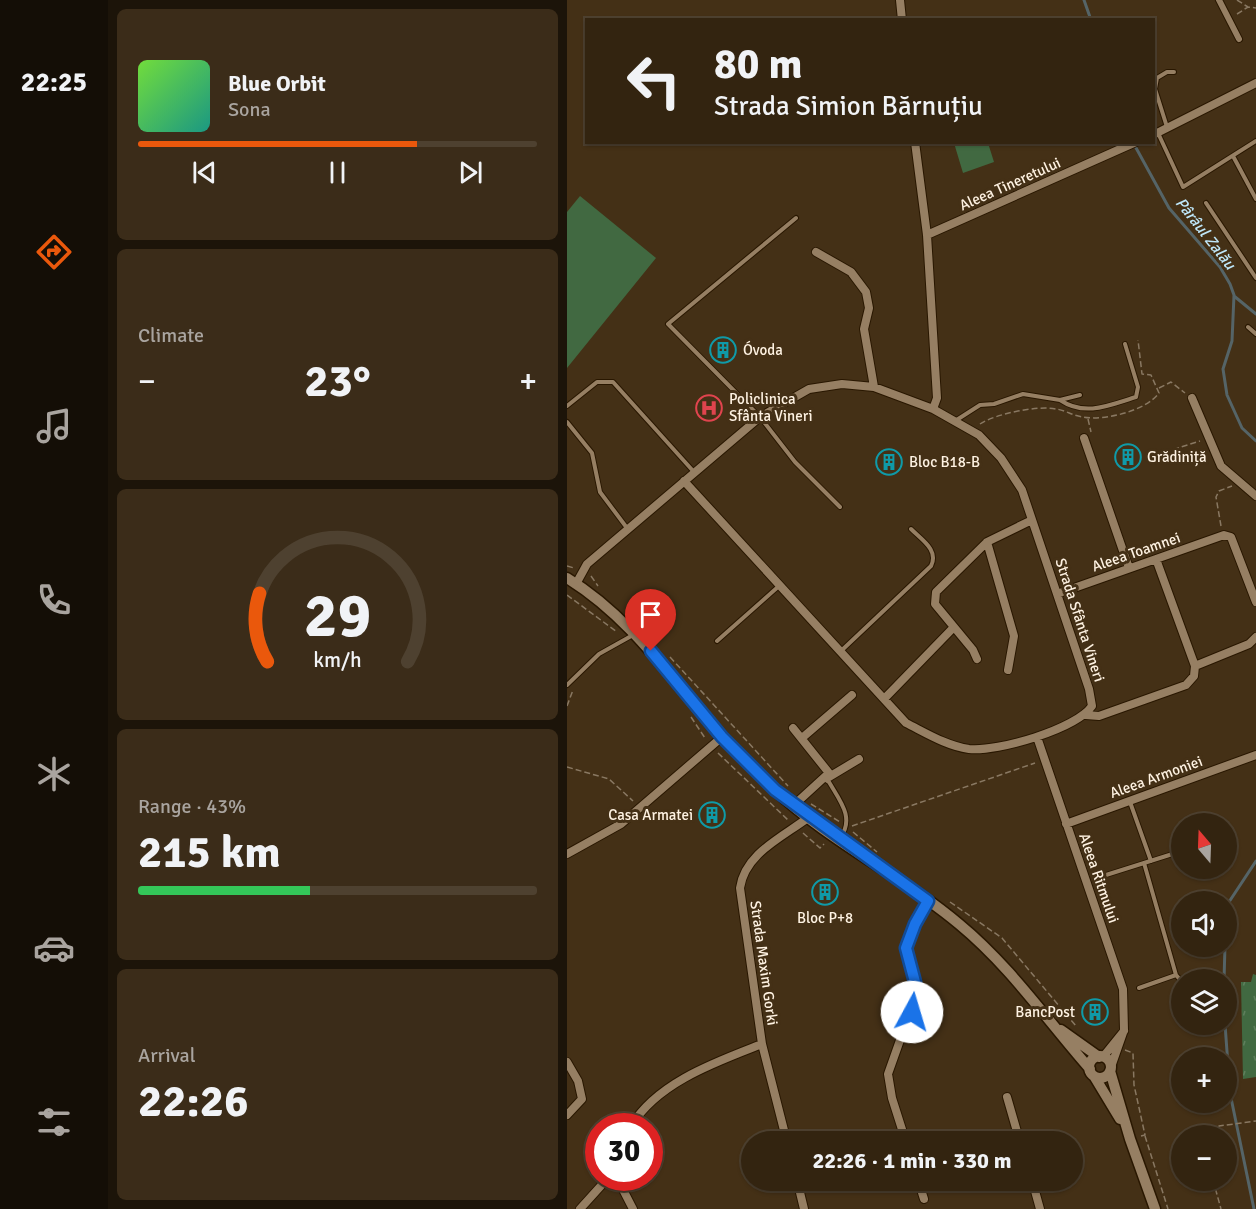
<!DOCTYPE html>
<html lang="en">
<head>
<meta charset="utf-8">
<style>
	:root { --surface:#332410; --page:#3b2c19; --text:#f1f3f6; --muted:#a9a49f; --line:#4e4130; --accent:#ea580c }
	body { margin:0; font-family:Signika,sans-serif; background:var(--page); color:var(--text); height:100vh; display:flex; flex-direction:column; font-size:22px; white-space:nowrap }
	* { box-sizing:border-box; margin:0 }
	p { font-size:20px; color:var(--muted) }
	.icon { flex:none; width:33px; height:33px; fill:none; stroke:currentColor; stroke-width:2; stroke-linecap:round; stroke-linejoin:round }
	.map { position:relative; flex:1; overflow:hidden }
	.sheet { display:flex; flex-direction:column; gap:9px; padding:9px; background:#1c1409; width:459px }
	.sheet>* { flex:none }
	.guide { position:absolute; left:18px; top:18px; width:570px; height:126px; border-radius:0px; box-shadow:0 2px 4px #0004,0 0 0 2px var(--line); background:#332410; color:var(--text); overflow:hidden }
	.needle { width:39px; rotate:341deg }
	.controls { position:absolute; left:604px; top:813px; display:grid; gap:12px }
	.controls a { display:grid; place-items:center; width:66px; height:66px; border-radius:50%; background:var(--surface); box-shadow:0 2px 4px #0004,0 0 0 2px var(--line); font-size:30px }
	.speed { position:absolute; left:18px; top:1113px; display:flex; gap:12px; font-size:30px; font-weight:700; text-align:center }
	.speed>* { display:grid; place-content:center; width:78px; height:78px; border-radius:50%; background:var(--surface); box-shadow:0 2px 4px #0004,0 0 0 2px var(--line); line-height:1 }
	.speed .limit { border:9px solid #d22; background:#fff; color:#111 }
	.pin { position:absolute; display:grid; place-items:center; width:51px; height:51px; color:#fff; margin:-62px -26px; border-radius:50% 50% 50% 0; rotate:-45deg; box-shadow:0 0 6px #0007 }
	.pin .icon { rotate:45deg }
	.me { position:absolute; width:66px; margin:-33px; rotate:6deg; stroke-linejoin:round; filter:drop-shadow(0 0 4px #0008) }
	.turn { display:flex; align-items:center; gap:21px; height:126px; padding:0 30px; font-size:27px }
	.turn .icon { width:78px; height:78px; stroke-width:2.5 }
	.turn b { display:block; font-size:42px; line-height:51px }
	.big { font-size:45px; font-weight:800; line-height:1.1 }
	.sheet .tile { flex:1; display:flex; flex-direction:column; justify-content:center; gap:9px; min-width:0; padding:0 21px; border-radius:9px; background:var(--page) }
	.sheet .dial { align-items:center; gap:0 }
	.dial svg { height:156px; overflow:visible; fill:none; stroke:var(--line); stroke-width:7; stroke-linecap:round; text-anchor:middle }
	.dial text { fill:var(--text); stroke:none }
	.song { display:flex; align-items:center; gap:18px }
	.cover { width:72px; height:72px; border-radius:9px; background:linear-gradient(135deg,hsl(100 70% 55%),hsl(170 70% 35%)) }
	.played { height:6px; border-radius:3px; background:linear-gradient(90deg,var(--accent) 70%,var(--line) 70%) }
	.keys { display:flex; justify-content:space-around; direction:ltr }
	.heat { display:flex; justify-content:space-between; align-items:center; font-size:33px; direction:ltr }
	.charge { height:9px; border-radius:4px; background:linear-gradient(90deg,#34c759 43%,var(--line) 0) }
	.trip { position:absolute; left:174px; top:1131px; width:342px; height:60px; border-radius:30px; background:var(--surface); box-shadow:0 2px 4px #0004,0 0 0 2px var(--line); font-weight:800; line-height:60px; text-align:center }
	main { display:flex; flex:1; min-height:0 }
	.tabs { display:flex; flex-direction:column; width:108px; justify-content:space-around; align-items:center; background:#140e06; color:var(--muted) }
	.tabs .icon { width:42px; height:42px }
	.tabs .selected { color:var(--accent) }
	.tabs b { font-size:27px; color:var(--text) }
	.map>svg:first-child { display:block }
	.grass { fill:url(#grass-tufts) }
	.pitch { fill:#416941 }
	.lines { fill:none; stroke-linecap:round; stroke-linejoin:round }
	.stream { stroke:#556467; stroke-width:3 }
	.service-casing { stroke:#291700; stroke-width:6 }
	.pedestrian-casing { stroke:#291700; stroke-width:8 }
	.minor-casing { stroke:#291700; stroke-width:10 }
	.tertiary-casing { stroke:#291700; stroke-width:13 }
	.path { stroke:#897862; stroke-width:1.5; stroke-dasharray:6 3; stroke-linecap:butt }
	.service { stroke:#967f63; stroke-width:4 }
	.pedestrian { stroke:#967f63; stroke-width:6 }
	.minor { stroke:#967f63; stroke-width:8 }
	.tertiary { stroke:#967f63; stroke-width:10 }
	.route-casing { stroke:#114b97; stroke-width:15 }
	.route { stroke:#1a73e8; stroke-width:10 }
	.labels { text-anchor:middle; stroke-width:6; stroke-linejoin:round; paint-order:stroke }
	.street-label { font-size:15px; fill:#fef2e2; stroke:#443016 }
	.poi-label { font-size:15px; fill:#fef2e2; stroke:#443016; text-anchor:start }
	.water-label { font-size:16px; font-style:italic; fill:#bfe7fa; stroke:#443016 }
</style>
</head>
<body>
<main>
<nav class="tabs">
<b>22:25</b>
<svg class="icon selected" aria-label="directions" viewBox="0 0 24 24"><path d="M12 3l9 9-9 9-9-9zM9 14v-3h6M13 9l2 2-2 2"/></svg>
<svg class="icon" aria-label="music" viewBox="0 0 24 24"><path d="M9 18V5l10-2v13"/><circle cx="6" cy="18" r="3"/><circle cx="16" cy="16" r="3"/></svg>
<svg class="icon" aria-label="phone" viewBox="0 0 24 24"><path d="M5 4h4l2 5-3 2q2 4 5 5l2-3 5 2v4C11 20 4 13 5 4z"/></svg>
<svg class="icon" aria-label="climate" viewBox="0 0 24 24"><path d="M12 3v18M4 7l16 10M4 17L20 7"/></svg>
<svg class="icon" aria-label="car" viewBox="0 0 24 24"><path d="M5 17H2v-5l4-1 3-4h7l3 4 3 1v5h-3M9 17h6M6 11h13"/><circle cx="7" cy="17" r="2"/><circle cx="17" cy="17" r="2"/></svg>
<svg class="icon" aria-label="filters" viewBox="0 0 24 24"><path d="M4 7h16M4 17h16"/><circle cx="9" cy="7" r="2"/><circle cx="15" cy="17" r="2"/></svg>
</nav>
<section class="sheet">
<div class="tile">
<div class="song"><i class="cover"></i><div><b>Blue Orbit</b><p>Sona</p></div></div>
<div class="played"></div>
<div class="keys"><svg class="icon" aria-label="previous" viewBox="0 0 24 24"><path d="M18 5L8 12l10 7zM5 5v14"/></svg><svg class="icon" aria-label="pause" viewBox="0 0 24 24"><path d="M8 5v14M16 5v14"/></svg><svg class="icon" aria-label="next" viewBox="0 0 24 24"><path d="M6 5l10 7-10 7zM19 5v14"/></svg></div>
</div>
<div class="tile"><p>Climate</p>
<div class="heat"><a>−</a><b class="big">23°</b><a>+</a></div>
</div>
<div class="tile dial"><svg viewBox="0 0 100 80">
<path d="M14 69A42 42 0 1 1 86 69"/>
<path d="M14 69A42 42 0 0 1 10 34" stroke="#ea580c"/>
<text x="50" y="56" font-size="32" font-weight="700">29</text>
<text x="50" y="72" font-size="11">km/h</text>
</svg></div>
<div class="tile"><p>Range · 43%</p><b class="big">215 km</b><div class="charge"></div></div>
<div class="tile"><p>Arrival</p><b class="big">22:26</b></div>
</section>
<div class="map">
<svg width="689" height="1209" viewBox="0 0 689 1209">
	<defs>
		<pattern id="grass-tufts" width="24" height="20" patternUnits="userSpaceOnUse" patternTransform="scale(1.5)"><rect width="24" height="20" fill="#416941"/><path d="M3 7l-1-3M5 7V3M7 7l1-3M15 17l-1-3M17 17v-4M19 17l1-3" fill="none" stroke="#5e7f5c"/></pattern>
	</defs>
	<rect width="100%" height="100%" fill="#443016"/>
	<!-- grass -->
	<path class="grass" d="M686,974L689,975V1077L676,1079L674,982H684Z"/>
	<!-- pitch -->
	<path class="pitch" d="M387,143H421L427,162L396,173Z
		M13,196L89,258L0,368V212Z"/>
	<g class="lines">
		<!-- stream -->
		<path class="stream" d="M517,0L524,20
			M568,146L602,208L653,267L663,284L667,295L665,341L656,369L660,395L675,428L689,441
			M667,296L689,314
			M660,905L689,861
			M657,980L658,946
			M658,1024L663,1093L687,1209"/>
		<!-- service casing -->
		<g class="service-casing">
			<path id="service" d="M600,127L588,89L590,78L600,72H607
				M591,133L616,187L689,141
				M666,156L689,199
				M639,203L689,278
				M229,218L101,324L193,417L228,462L273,507
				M681,327L689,334
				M493,400C518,417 543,405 569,397L571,387L558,344
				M0,406L30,382H46L127,472
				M388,421L413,405L427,404L456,394L493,400L513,395
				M0,422L25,453L33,492L60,528
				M150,641L212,586
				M274,651L364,566C372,550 355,540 344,529
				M0,685L32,654L66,635
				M259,780L262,782C273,801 288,818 273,838
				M563,802L584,861
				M577,863L609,975L615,982
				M539,875L615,851
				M572,988L609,975
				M630,1024V1025"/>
		</g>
		<!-- pedestrian casing -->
		<g class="pedestrian-casing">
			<path id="pedestrian" d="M652,0L672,39"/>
		</g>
		<!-- minor casing -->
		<g class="minor-casing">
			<path id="minor" d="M333,0L335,20
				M586,135L689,83
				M348,142L360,235L370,398L366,409
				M360,235L569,142
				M249,252L284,272L299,292L302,308L297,329L307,387
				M625,398L654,466L689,496
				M517,438L562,568
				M420,542L447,636L441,670
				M9,584L20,564L193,417L242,389L275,384L307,387L366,409L412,435L434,458L455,490L522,689L525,706C509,729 431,752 402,749C380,746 359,733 339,723L117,481
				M490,594L657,535L664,537L689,602
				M410,659L406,650L368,604L369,592L420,542L465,520
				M628,666L682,644L689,637
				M317,699L387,627
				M519,715L532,716L619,685L627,676L628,666L589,559
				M226,728L262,773L227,805
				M470,737L556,989L557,1030L544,1067
				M235,738L285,695
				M262,777L292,759
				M499,824L689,755
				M0,854L54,824L155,737
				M536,1057L557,1031
				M0,1062L11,1081L15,1099L0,1115
				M440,1097L453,1142
				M64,1126C91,1082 149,1062 195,1044
				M220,1142L195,1044L173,888C178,853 216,837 242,817
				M339,1142L325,1098L321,1074L349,995L339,948L341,939L361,901
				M50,1178L66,1209
				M230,1180L237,1209
				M351,1180L357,1199
				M465,1180L473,1209
				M13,1209L41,1178"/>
		</g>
		<!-- tertiary casing -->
		<g class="tertiary-casing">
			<path id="tertiary" d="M0,578C64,617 106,681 155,736C171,754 188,771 206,788C261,841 334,875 392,924C443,966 480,1020 523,1069
				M494,1030L532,1057
				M522 1067a11 11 0 1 1 22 0a11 11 0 1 1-22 0Z
				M543,1071L563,1139L588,1209
				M527,1076L553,1119"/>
		</g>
		<!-- path -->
		<path class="path" d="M670,0L681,7L689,8
			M670,14L681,7
			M592,388L604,382L618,393
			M521,419L524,432
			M413,424C428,414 471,405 489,409C498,410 506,416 516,417C537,421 579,411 592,393L584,375L575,374L571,340
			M589,455L633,441
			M654,526L649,497L652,491L665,486
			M0,566L7,568
			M24,576L31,586
			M0,595L50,632
			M103,657L221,786
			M0,706L6,690
			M124,717L138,738
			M151,753L221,820
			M0,767L42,779L66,801
			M244,804L273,822
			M285,826L468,763
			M286,832L310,852
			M236,833L253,848L257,844
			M383,902L435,938L509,1026
			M558,1050L566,1053L567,1085L578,1135L574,1136
			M578,1136L601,1209
			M650,1136L652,1126L689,1121
			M646,1180L654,1209"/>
		<!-- service -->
		<use href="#service" class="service"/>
		<!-- pedestrian -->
		<use href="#pedestrian" class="pedestrian"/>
		<!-- minor -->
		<use href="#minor" class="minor"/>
		<!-- tertiary -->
		<use href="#tertiary" class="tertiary"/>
	</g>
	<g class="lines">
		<!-- route casing -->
		<g class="route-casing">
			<path id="route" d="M84,651L155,737L208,790L361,901L348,924L339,948L348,982L349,994L345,1012"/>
		</g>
		<!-- route -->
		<use href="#route" class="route"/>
	</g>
	<!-- icons -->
	<defs>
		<g id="building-ring" transform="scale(1.35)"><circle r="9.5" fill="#443016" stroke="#0f9aa8" stroke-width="1.5"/><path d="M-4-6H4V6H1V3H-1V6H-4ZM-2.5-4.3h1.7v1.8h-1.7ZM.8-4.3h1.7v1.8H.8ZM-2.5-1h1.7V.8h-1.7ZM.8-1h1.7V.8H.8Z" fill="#0f9aa8"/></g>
		<g id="hospital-ring" transform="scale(1.35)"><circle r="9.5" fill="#443016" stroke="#e0444e" stroke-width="1.5"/><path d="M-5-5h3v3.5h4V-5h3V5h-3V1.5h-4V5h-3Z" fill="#e0444e"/></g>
	</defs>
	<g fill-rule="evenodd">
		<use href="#building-ring" x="156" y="350"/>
		<use href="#hospital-ring" x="142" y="408"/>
		<use href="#building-ring" x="561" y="457"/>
		<use href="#building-ring" x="322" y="462"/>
		<use href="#building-ring" x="145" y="815"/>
		<use href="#building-ring" x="258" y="892"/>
		<use href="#building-ring" x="528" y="1012"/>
	</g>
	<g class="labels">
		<!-- street labels -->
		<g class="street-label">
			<text transform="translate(443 184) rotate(-24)" y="5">Aleea Tineretului</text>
			<text transform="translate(569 552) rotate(-19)" y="5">Aleea Toamnei</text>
			<text transform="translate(513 620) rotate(72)" y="5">Strada Sfânta Vineri</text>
			<text transform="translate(589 777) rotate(-20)" y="5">Aleea Armoniei</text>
			<text transform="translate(532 878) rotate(71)" y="5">Aleea Ritmului</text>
			<text transform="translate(197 963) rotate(82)" y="5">Strada Maxim Gorki</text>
		</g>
		<!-- poi labels -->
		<g class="poi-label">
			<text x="176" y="355">Óvoda</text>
			<text x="162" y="404">Policlinica<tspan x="162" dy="17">Sfânta Vineri</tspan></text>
			<text x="580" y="462">Grădiniță</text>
			<text x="342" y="467">Bloc B18-B</text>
			<text x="126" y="820" text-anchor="end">Casa Armatei</text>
			<text x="258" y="923" text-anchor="middle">Bloc P+8</text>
			<text x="508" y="1017" text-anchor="end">BancPost</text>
		</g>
		<!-- water labels -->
		<g class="water-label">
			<text transform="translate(639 233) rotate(52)" y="6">Pârâul Zalău</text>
		</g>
	</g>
</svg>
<div class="controls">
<a><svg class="needle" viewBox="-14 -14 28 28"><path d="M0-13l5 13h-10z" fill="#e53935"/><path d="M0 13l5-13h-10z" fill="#a9a49f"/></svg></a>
<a><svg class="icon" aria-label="sound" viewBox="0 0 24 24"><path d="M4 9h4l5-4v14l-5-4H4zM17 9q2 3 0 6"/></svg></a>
<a><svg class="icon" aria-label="layers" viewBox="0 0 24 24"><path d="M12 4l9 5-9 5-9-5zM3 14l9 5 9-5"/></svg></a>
<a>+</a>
<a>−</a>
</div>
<div class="speed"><div class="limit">30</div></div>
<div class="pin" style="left:84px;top:651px;background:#d93025"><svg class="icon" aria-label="arrive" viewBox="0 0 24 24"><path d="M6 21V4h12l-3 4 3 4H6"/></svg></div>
<svg class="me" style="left:345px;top:1012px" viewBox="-20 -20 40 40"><circle r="19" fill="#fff"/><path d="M0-13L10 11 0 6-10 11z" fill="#1a73e8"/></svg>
<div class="trip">22:26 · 1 min · 330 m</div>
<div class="guide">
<div class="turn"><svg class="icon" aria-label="left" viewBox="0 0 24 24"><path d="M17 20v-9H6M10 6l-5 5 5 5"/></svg><div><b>80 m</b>Strada Simion Bărnuțiu</div></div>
</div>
</div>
</main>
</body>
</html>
